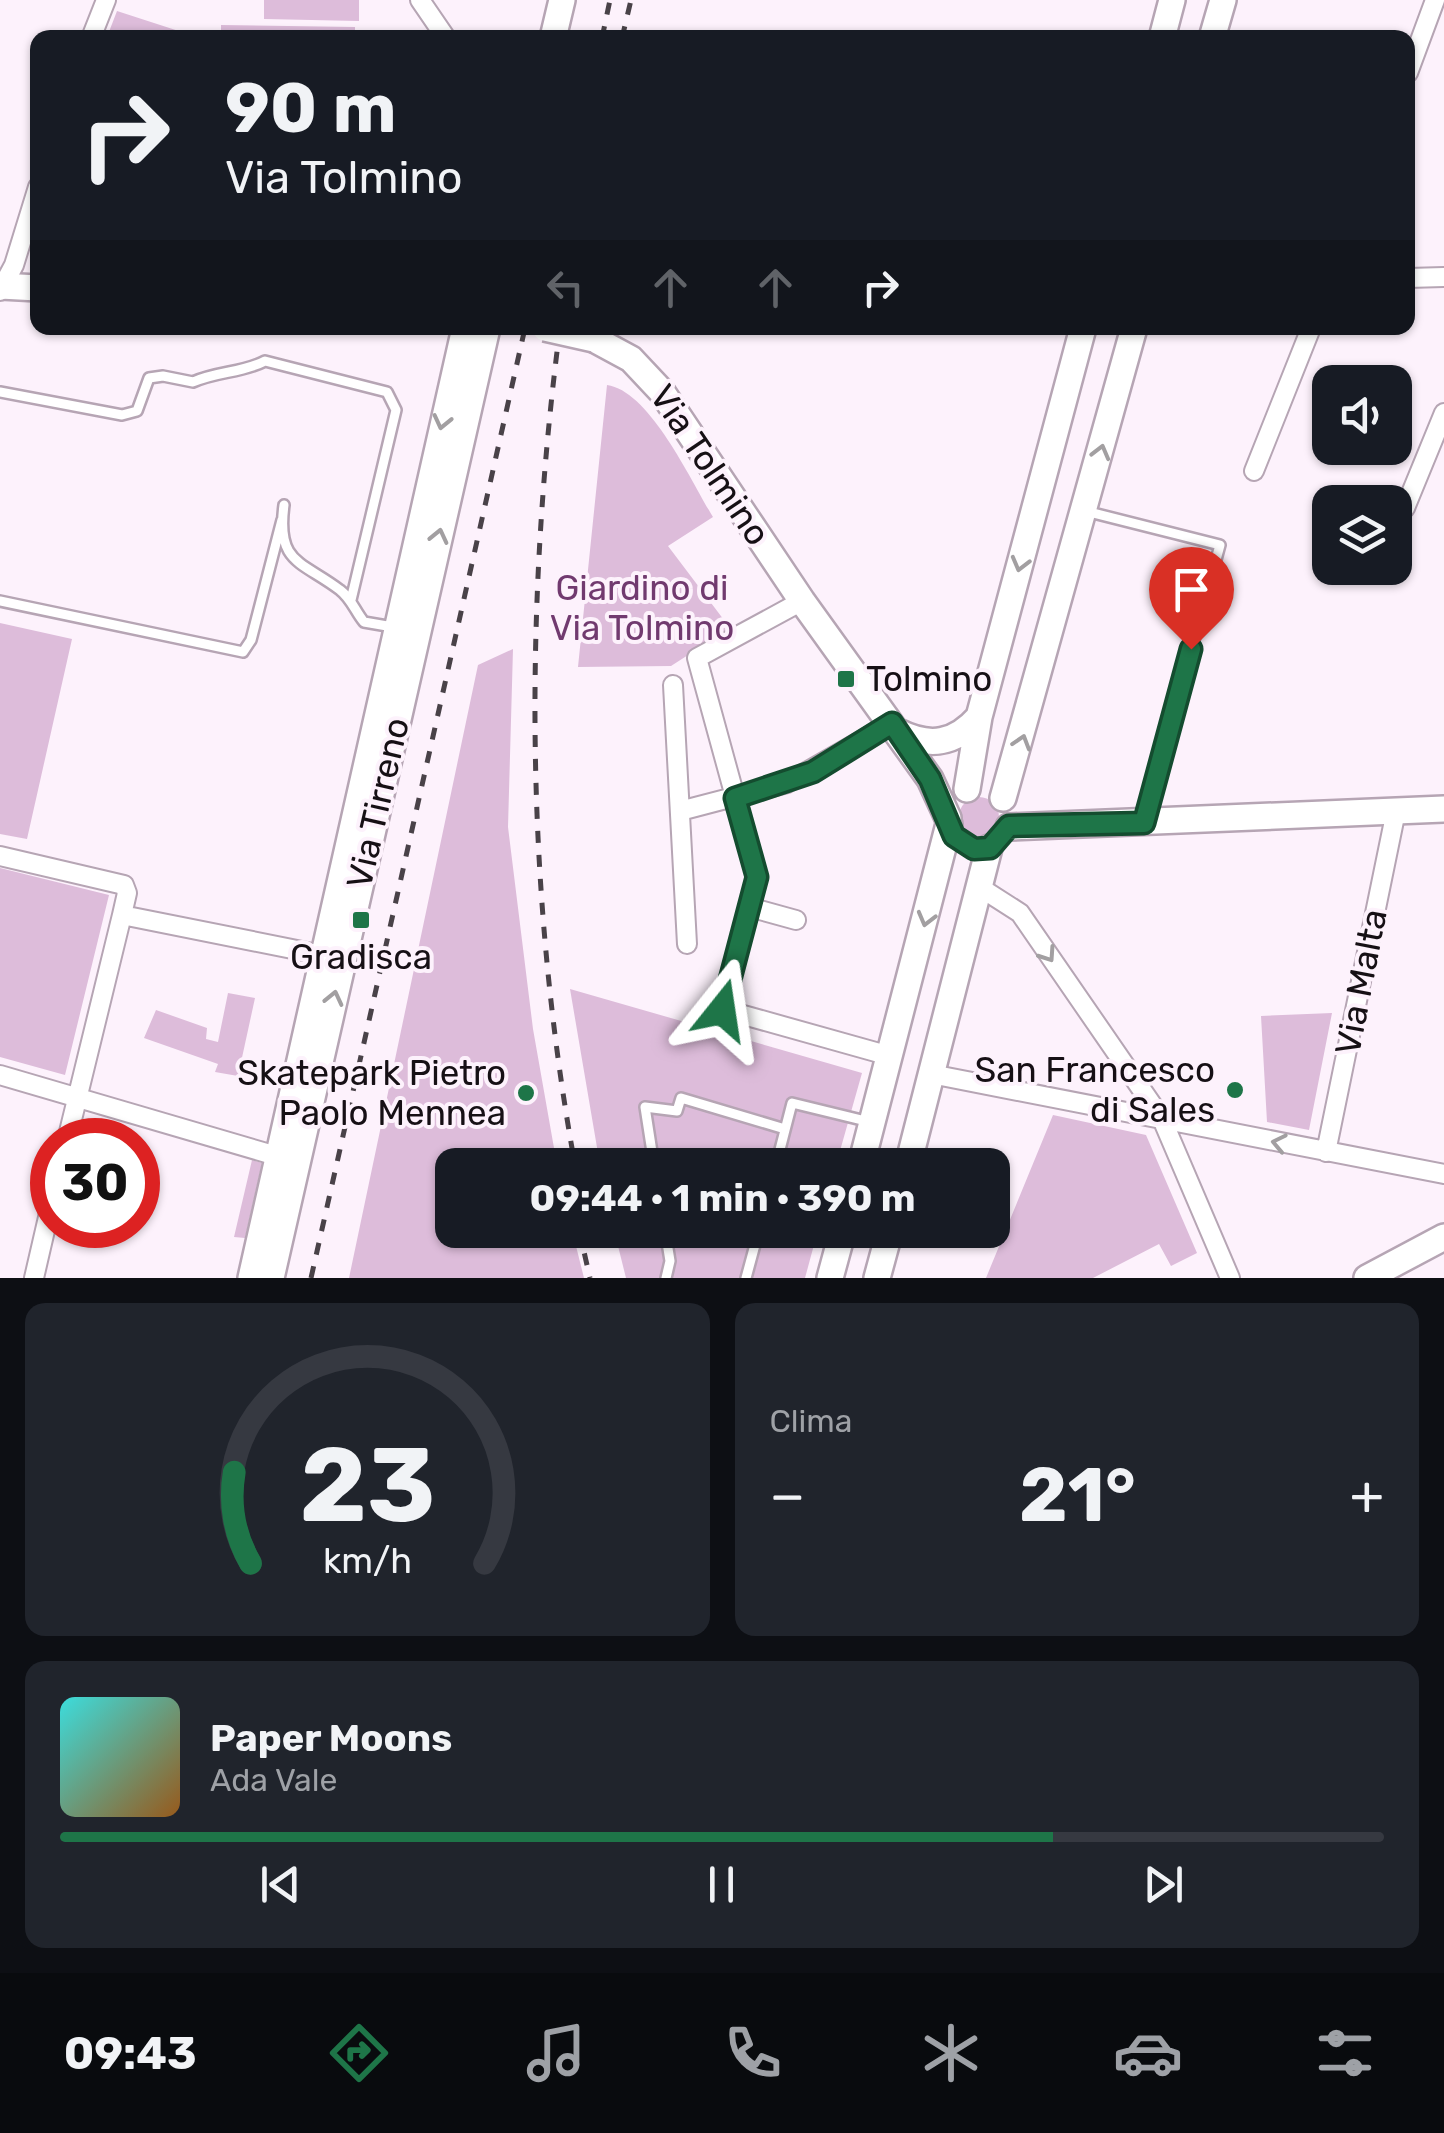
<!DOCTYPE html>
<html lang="it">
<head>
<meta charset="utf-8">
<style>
	:root { --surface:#171b24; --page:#20242c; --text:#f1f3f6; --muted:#9ea1a6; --line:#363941; --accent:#1e7548 }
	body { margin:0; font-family:Rubik,sans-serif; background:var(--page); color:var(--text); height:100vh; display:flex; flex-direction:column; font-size:38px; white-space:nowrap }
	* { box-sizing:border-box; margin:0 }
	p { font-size:32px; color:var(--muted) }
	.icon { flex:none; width:55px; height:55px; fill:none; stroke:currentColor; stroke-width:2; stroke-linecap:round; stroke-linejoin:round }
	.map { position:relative; height:1278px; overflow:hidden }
	.details { display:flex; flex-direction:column; gap:25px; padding:25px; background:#0d0f14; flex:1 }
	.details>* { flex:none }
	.banner { position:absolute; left:30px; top:30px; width:1385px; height:305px; border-radius:20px; box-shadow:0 2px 8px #0004; background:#171b24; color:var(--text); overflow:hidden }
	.tools { position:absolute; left:1312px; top:365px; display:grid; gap:20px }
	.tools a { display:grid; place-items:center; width:100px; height:100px; border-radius:20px; background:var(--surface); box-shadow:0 2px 8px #0004; font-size:50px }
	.speed { position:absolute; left:30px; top:1118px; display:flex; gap:20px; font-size:50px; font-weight:700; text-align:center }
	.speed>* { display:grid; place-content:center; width:130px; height:130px; border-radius:50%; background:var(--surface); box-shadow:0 2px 8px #0004; line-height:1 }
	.speed .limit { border:15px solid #d22; background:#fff; color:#111 }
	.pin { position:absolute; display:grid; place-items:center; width:85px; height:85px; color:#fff; margin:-102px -42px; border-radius:50% 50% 50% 0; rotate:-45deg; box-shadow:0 0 10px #0007 }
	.pin .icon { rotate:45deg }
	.me { position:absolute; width:110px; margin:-55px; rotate:15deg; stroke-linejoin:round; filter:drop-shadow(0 0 8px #0008) }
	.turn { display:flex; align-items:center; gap:35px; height:210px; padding:0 30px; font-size:45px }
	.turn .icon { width:130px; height:130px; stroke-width:2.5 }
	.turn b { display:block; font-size:70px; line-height:85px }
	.lanes { display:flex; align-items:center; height:95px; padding:0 30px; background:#0003; justify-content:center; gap:50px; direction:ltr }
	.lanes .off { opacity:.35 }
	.big { font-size:75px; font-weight:700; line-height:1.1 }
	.details .tile { flex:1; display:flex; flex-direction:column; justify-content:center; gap:15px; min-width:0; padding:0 35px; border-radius:20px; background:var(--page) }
	.details .dial { align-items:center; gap:0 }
	.dial svg { height:260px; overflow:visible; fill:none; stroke:var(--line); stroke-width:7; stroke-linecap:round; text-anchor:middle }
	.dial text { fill:var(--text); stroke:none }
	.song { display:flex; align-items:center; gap:30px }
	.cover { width:120px; height:120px; border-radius:15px; background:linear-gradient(135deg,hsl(180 70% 55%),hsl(30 70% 35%)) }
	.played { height:10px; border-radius:5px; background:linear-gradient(90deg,var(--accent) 75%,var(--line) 75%) }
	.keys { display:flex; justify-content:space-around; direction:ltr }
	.heat { display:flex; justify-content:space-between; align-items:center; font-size:55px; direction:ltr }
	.details .tiles { flex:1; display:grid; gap:25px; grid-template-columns:1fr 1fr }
	.tile:last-child { grid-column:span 2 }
	.trip { position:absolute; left:435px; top:1148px; width:575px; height:100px; border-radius:20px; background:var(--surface); box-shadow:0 2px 8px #0004; font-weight:700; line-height:100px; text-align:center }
	.menu { display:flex; height:160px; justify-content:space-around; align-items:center; background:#090b0e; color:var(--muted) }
	.menu .icon { width:70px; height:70px }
	.menu .current { color:var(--accent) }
	.menu b { font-size:45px; color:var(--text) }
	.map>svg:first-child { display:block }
	.green { fill:#ddbcda }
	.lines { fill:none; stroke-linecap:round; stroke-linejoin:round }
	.lane-casing { stroke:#b6a5b4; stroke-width:14 }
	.street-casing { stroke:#b6a5b4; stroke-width:22 }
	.secondary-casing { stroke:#b6a5b4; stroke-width:30 }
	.lane { stroke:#fff; stroke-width:9 }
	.street { stroke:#fff; stroke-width:18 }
	.secondary { stroke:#fff; stroke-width:25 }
	.rail { stroke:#494248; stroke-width:5; stroke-dasharray:12 12; stroke-linecap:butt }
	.secondary-bridge-casing { stroke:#b6a5b4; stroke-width:30; stroke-linecap:butt }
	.secondary-bridge { stroke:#fff; stroke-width:25 }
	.oneway { stroke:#a29fa1 }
	.route-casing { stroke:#144c2f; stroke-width:25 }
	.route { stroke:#1e7548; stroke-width:18 }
	.poi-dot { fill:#1e7548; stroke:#fdf2fc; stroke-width:4 }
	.labels { text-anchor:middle; stroke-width:8; stroke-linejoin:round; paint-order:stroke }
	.street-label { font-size:35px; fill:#161015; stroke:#fdf2fc }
	.park-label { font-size:35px; fill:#713a6f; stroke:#fdf2fc }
	.poi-label { font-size:35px; fill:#161015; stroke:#fdf2fc; text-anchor:end }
</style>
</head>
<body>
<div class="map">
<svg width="1444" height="1278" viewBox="0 0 1444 1278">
	<rect width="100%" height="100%" fill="#fdf2fc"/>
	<!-- green -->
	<path class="green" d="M264,0H359V21L264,19Z
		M117,11L191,35V37H107Z
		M221,25L355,27V37H221Z
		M607,385C650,391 691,481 713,517L668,546L730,628L671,666L578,667Z
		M0,623L72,639L27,839L0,834Z
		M513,649L508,827L533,1029L557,1165H452V1230H572L584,1278H349L478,665Z
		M959 817a20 20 0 1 1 40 0a20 20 0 1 1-40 0Z
		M0,868L109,895L65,1075L0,1057Z
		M570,989L862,1073L836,1165H600Z
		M228,993L255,998L238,1076L215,1072L218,1064L144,1038L156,1010L207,1028L206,1039L218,1042Z
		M1332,1013L1309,1130L1267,1122L1261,1016Z
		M1053,1115L1146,1135L1197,1253L1171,1266L1159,1244L1093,1278H986Z
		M252,1160L262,1163L245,1238L234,1237Z
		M614,1230H818L805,1278H626Z"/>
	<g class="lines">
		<!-- lane casing -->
		<g class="lane-casing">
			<path id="lane" d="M0,392L122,415L137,411L149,378L163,376L193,382C218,371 242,373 265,361L387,392L396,410L351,600
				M284,505C276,564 302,561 340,590C351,598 355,611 364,622L393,627
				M1085,511L1220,545L1145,820
				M0,601L243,652L251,640L282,520
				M654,1165L645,1107L677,1111L681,1098L785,1129
				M776,1165L792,1103L870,1122
				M665,1230L670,1261L666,1278
				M746,1278L759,1230"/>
		</g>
		<!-- street casing -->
		<g class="street-casing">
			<path id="street" d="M420,0L446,38
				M91,38L106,0
				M1408,73L1435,0
				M1408,278L1444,277
				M0,291L14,265L38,187
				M1254,471L1311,328
				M1405,508L1444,413
				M802,601L697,658L757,877L722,1009L890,1056
				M673,685L687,944
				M680,811L787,783L892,723
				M0,856L124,885L127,893L122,915L332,957
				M981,888L1020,913L1162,1119L1230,1278
				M749,907L796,920
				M931,1074L1444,1174
				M0,1075L287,1159
				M67,1140L122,915
				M1326,1152L1396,811
				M34,1278L52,1200"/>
		</g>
		<!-- secondary casing -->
		<g class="secondary-casing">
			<path id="secondary" d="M553,38L562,0
				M1162,38L1172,0
				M1212,38L1223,0
				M0,286L38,288
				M594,339L631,359L662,392L802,601L930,779L948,818
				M898,732C930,748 955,744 979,717
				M967,789L979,717L1083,328
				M1003,798L1134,328
				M1009,827L1444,809
				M861,1165L949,824
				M908,1165L989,848
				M251,1278L465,328
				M271,1278L487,328
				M830,1278L843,1230
				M877,1278L890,1230
				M1367,1278L1444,1237"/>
		</g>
		<!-- lane -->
		<use href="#lane" class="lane"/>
		<!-- street -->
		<use href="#street" class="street"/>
		<!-- secondary -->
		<use href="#secondary" class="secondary"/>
		<!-- rail -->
		<path class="rail" d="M602,38L610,0
			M622,38L631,0
			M560,328C524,604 525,891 575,1165
			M579,1230L590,1278
			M311,1278L525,328"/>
		<!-- secondary-bridge casing -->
		<g class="secondary-bridge-casing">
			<path id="secondary-bridge" d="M545,328L594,339"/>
		</g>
		<!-- secondary-bridge -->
		<use href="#secondary-bridge" class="secondary-bridge"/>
	</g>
	<!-- one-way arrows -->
	<defs><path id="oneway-chevron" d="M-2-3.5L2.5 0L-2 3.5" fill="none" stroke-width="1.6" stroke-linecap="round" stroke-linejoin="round" transform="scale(2.5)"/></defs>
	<g class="oneway">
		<use href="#oneway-chevron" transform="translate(442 422) rotate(103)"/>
		<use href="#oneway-chevron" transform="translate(1101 452) rotate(-75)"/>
		<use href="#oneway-chevron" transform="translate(439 536) rotate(-77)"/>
		<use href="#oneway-chevron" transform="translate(1020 564) rotate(105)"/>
		<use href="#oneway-chevron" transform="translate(1022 742) rotate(-73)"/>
		<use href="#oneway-chevron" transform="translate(926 919) rotate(105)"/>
		<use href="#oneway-chevron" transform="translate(1048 955) rotate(56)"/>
		<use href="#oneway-chevron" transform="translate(334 998) rotate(-77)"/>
		<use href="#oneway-chevron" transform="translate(1279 1143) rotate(-168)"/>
	</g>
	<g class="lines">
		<!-- route casing -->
		<g class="route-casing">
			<path id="route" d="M722,1010L757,877L735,798L813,772L892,723L930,779L954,836L974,849L990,848L1009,826L1144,823L1191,649"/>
		</g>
		<!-- route -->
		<use href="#route" class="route"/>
	</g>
	<!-- markers -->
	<g class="poi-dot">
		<rect x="836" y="669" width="20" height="20" rx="5"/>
		<rect x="351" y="910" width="20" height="20" rx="5"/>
		<circle cx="1235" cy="1090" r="10"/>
		<circle cx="526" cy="1093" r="10"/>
	</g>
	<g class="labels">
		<!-- street labels -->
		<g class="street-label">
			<text transform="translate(710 465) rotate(56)" y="12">Via Tolmino</text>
			<text transform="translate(378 803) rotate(-77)" y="12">Via Tirreno</text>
			<text transform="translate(1361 982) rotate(-79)" y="12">Via Malta</text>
		</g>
		<!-- park labels -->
		<g class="park-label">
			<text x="642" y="600">Giardino di<tspan x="642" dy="40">Via Tolmino</tspan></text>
		</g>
		<!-- poi labels -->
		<g class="poi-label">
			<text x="866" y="691" text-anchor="start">Tolmino</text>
			<text x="361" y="969" text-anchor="middle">Gradisca</text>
			<text x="1215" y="1082">San Francesco<tspan x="1215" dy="40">di Sales</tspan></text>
			<text x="506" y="1085">Skatepark Pietro<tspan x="506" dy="40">Paolo Mennea</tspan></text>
		</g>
	</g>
</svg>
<div class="tools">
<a><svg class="icon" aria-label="sound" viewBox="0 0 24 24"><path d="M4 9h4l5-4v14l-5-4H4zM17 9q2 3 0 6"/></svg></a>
<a><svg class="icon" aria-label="layers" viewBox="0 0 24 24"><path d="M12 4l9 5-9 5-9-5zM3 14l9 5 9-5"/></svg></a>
</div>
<div class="speed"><div class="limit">30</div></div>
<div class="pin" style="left:1191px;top:649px;background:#d93025"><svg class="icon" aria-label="arrive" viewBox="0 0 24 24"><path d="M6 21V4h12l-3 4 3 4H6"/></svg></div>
<svg class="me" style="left:722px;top:1010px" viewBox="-20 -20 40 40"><path d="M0-17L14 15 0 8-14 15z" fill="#1e7548" stroke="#fff" stroke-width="4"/></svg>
<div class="trip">09:44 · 1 min · 390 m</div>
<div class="banner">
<div class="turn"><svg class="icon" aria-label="right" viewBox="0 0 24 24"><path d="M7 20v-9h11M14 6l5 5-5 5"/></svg><div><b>90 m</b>Via Tolmino</div></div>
<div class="lanes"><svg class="icon off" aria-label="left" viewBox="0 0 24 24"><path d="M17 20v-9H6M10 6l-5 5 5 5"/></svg><svg class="icon off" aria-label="ahead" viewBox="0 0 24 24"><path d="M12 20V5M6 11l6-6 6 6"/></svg><svg class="icon off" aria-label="ahead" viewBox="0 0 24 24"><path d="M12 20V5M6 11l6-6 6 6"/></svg><svg class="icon" aria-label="right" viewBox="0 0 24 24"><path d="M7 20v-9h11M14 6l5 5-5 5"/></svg></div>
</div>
</div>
<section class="details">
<div class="tiles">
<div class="tile dial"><svg viewBox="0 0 100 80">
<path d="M14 69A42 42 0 1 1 86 69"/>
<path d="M14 69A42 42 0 0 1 9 41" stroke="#1e7548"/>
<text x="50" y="56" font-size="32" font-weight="700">23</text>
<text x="50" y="72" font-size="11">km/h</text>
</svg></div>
<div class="tile"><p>Clima</p>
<div class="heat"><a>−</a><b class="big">21°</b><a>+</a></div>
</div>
<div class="tile">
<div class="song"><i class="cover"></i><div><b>Paper Moons</b><p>Ada Vale</p></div></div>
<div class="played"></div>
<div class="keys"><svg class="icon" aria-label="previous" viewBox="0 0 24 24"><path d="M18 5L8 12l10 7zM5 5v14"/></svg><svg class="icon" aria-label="pause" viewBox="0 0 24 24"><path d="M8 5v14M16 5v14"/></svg><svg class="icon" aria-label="next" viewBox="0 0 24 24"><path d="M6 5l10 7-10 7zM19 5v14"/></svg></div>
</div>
</div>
</section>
<nav class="menu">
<b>09:43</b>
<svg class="icon current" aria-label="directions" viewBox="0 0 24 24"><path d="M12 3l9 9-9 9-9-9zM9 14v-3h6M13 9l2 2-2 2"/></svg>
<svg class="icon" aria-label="music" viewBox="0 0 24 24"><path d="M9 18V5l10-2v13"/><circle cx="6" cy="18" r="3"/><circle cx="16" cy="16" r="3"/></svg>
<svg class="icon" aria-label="phone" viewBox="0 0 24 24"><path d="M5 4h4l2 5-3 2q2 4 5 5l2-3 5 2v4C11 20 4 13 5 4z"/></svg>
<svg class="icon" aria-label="climate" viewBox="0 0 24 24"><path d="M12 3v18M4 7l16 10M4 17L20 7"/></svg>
<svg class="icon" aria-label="car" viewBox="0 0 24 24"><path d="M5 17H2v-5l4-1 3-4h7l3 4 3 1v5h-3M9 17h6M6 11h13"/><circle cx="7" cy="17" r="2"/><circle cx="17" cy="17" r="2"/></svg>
<svg class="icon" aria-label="filters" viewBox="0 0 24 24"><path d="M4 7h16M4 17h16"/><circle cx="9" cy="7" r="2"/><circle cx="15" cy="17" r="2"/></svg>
</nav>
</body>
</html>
